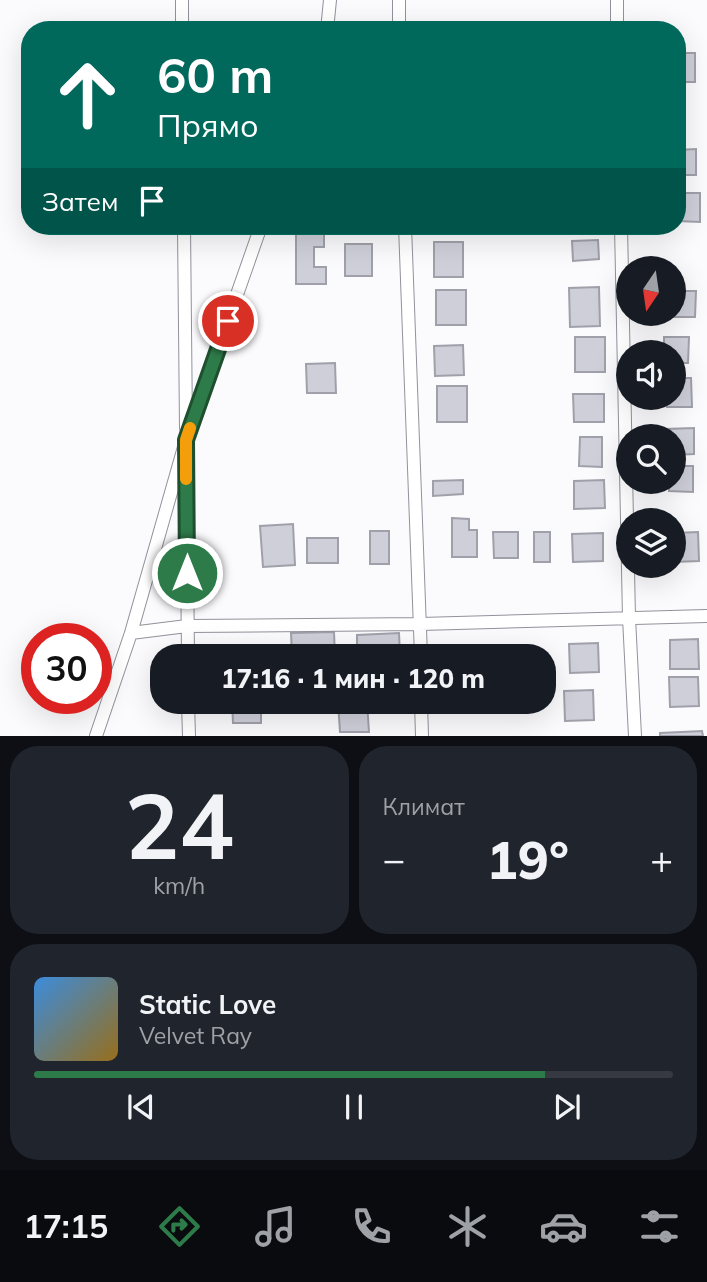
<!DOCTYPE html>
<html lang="ru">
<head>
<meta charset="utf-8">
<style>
	:root { --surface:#171b24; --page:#20242c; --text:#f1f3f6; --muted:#9ea1a6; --line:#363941; --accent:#2e7b4a }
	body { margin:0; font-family:Mulish,sans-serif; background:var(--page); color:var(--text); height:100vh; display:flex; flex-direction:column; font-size:26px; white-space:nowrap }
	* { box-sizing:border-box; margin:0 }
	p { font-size:23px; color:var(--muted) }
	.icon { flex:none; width:38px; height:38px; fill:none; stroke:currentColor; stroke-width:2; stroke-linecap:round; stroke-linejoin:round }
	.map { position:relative; height:736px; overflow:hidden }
	.details { display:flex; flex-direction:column; gap:10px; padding:10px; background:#0d0f14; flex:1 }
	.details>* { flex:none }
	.hud { position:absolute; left:21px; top:21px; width:665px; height:214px; border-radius:28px; box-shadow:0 7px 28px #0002; background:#00695c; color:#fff; overflow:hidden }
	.needle { width:46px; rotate:193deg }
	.tools { position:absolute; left:616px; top:256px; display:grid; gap:14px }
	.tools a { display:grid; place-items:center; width:70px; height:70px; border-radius:50%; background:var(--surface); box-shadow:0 7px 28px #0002; font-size:35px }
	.speed { position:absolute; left:21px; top:623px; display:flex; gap:14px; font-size:35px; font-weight:700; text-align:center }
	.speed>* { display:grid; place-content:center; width:91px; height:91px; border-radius:50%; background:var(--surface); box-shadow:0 7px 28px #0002; line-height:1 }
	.speed .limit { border:10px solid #d22; background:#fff; color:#111 }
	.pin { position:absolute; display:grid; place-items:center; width:60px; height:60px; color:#fff; margin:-30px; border:4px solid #fff; border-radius:50%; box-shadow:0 2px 7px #0007 }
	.me { position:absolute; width:77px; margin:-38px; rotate:0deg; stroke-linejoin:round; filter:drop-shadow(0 0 5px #0008) }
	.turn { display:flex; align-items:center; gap:24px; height:147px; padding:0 21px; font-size:32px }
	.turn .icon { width:91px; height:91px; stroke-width:2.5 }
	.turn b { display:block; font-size:49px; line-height:60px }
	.then { display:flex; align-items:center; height:66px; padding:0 21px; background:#0003; gap:14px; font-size:26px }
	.big { font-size:52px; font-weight:800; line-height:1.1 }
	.details .widget { flex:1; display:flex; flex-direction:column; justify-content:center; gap:10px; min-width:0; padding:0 24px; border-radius:28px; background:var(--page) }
	.details .dial { align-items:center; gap:0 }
	.dial b { font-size:91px; line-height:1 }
	.song { display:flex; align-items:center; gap:21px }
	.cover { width:84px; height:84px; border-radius:10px; background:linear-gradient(135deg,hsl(210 70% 55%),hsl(40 70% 35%)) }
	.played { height:7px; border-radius:4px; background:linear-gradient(90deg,var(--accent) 80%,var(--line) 80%) }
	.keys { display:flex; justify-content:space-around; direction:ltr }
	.heat { display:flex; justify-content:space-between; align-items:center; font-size:38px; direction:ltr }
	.details .tiles { flex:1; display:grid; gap:10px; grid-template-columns:1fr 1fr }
	.widget:last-child { grid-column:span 2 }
	.trip { position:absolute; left:150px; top:644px; width:406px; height:70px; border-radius:28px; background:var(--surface); box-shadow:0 7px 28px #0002; font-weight:800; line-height:70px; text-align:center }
	.menu { display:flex; height:112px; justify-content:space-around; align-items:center; background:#090b0e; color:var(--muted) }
	.menu .icon { width:49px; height:49px }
	.menu .on { color:var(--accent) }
	.menu b { font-size:32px; color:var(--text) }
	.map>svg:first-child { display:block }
	.building { fill:#cecfd9; stroke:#a0a0aa; stroke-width:2 }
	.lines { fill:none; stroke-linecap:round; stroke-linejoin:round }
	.minor-casing { stroke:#91929b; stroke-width:14 }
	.minor { stroke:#fff; stroke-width:12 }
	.route-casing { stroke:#1e5030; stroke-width:18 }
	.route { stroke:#2e7b4a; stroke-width:12 }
	.slow { stroke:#f59e0b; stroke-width:12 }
</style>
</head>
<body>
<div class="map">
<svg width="707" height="736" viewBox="0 0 707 736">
	<rect width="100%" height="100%" fill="#fbfbfe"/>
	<!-- building -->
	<path class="building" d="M677,53H695V82H677Z
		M696,149V175H677V150Z
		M677,193H700V222L677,221Z
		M296,233H324V247H314V267H326V284H296Z
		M598,240L599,259L573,261L572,241Z
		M434,242H463V277H434Z
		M345,244H372V276H345Z
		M599,287L600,326L570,327L569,288Z
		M436,290H466V325H436Z
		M674,291H696L695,317H671V313H674Z
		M575,337H605V372H575Z
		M664,337H689L688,363H674V352H664Z
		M463,345L464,375L435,376L434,346Z
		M335,363L336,393H307L306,364Z
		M674,378H691L692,407H667V397H674Z
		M437,386H467V422H437Z
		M573,394H604V422H574Z
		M694,428V454L674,455V436H665V429Z
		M580,437H602V467L579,466Z
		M674,466H693V492L669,491V481H674Z
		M463,480V494L433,496V481Z
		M604,480L605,508L574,509V481Z
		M452,518L469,519V530H477V557H452Z
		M293,524L295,565L263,567L260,526Z
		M370,531H389V564H370Z
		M493,532H518V558H494Z
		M534,532H550V562H534Z
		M698,532L699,561L674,562V533Z
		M603,533V561L573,562L572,534Z
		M307,538H338V563H307Z
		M334,632L335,656H292L291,633Z
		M399,633L400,656H357V635Z
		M698,639L699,669H670V640Z
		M598,643L599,672L570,673L569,644Z
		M669,677H698L699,706L670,707Z
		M593,690L594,720L565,721L564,691Z
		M232,702H261V723H233Z
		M338,702H367L369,732H340Z
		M702,731L703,736H660V733Z"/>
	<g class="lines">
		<!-- minor casing -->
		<g class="minor-casing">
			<path id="minor" d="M182,0V30
				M617,0V30
				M327,30L330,0
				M399,30V0
				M184,226L186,428
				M405,226L421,656
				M621,226L629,618L635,736
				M186,454L188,656
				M131,633L187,626L421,624L707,616
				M188,702L189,736
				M421,702L422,736
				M96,736L131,633L186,440L261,226"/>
		</g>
		<!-- minor -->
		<use href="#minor" class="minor"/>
	</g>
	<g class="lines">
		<!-- route casing -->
		<g class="route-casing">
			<path id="route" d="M187,573L186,440L228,321"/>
		</g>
		<!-- route -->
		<use href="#route" class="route"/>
		<!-- slow -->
		<path class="slow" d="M186,479V440L190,428"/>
	</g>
</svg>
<div class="tools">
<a><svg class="needle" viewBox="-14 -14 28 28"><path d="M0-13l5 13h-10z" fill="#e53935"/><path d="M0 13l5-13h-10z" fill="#9ea1a6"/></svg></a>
<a><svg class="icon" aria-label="sound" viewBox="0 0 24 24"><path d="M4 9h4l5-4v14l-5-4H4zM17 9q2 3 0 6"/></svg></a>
<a><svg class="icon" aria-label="search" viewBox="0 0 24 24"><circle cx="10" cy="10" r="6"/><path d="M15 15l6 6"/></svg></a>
<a><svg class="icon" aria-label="layers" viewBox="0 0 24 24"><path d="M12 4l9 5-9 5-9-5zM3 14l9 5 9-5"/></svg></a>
</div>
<div class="speed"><div class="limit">30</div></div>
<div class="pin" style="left:228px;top:321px;background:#d93025"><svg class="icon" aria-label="arrive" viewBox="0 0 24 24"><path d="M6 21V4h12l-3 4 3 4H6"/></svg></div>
<svg class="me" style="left:187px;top:573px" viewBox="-20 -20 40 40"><circle r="17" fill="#2e7b4a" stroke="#fff" stroke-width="3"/><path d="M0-11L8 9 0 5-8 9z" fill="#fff"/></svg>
<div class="trip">17:16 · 1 мин · 120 m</div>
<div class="hud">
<div class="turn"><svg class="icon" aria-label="ahead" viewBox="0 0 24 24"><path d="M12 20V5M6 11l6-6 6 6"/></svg><div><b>60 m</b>Прямо</div></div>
<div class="then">Затем<svg class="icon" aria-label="arrive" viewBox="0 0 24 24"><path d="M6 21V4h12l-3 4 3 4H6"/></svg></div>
</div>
</div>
<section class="details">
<div class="tiles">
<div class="widget dial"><b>24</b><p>km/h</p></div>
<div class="widget"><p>Климат</p>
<div class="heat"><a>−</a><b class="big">19°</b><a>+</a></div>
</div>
<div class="widget">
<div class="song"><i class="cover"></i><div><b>Static Love</b><p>Velvet Ray</p></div></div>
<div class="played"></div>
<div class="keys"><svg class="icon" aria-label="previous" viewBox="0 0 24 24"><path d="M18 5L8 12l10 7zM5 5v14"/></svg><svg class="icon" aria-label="pause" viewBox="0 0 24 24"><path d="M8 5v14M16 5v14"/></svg><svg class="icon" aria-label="next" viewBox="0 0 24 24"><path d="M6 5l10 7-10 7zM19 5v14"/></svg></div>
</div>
</div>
</section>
<nav class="menu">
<b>17:15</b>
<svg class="icon on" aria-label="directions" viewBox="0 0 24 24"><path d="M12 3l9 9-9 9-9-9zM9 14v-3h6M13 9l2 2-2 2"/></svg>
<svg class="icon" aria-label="music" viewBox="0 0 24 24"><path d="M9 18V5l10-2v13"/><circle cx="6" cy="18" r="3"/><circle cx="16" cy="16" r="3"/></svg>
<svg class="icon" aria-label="phone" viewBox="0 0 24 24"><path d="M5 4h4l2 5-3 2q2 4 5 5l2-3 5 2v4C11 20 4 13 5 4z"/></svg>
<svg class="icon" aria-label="climate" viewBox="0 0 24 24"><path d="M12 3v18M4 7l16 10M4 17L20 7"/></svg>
<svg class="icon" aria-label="car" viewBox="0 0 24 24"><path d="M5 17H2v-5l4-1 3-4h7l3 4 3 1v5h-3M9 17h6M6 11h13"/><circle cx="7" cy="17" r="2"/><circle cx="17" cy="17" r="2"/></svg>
<svg class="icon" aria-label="filters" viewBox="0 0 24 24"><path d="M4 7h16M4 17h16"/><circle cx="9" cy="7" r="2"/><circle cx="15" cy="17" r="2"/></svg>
</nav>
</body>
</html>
